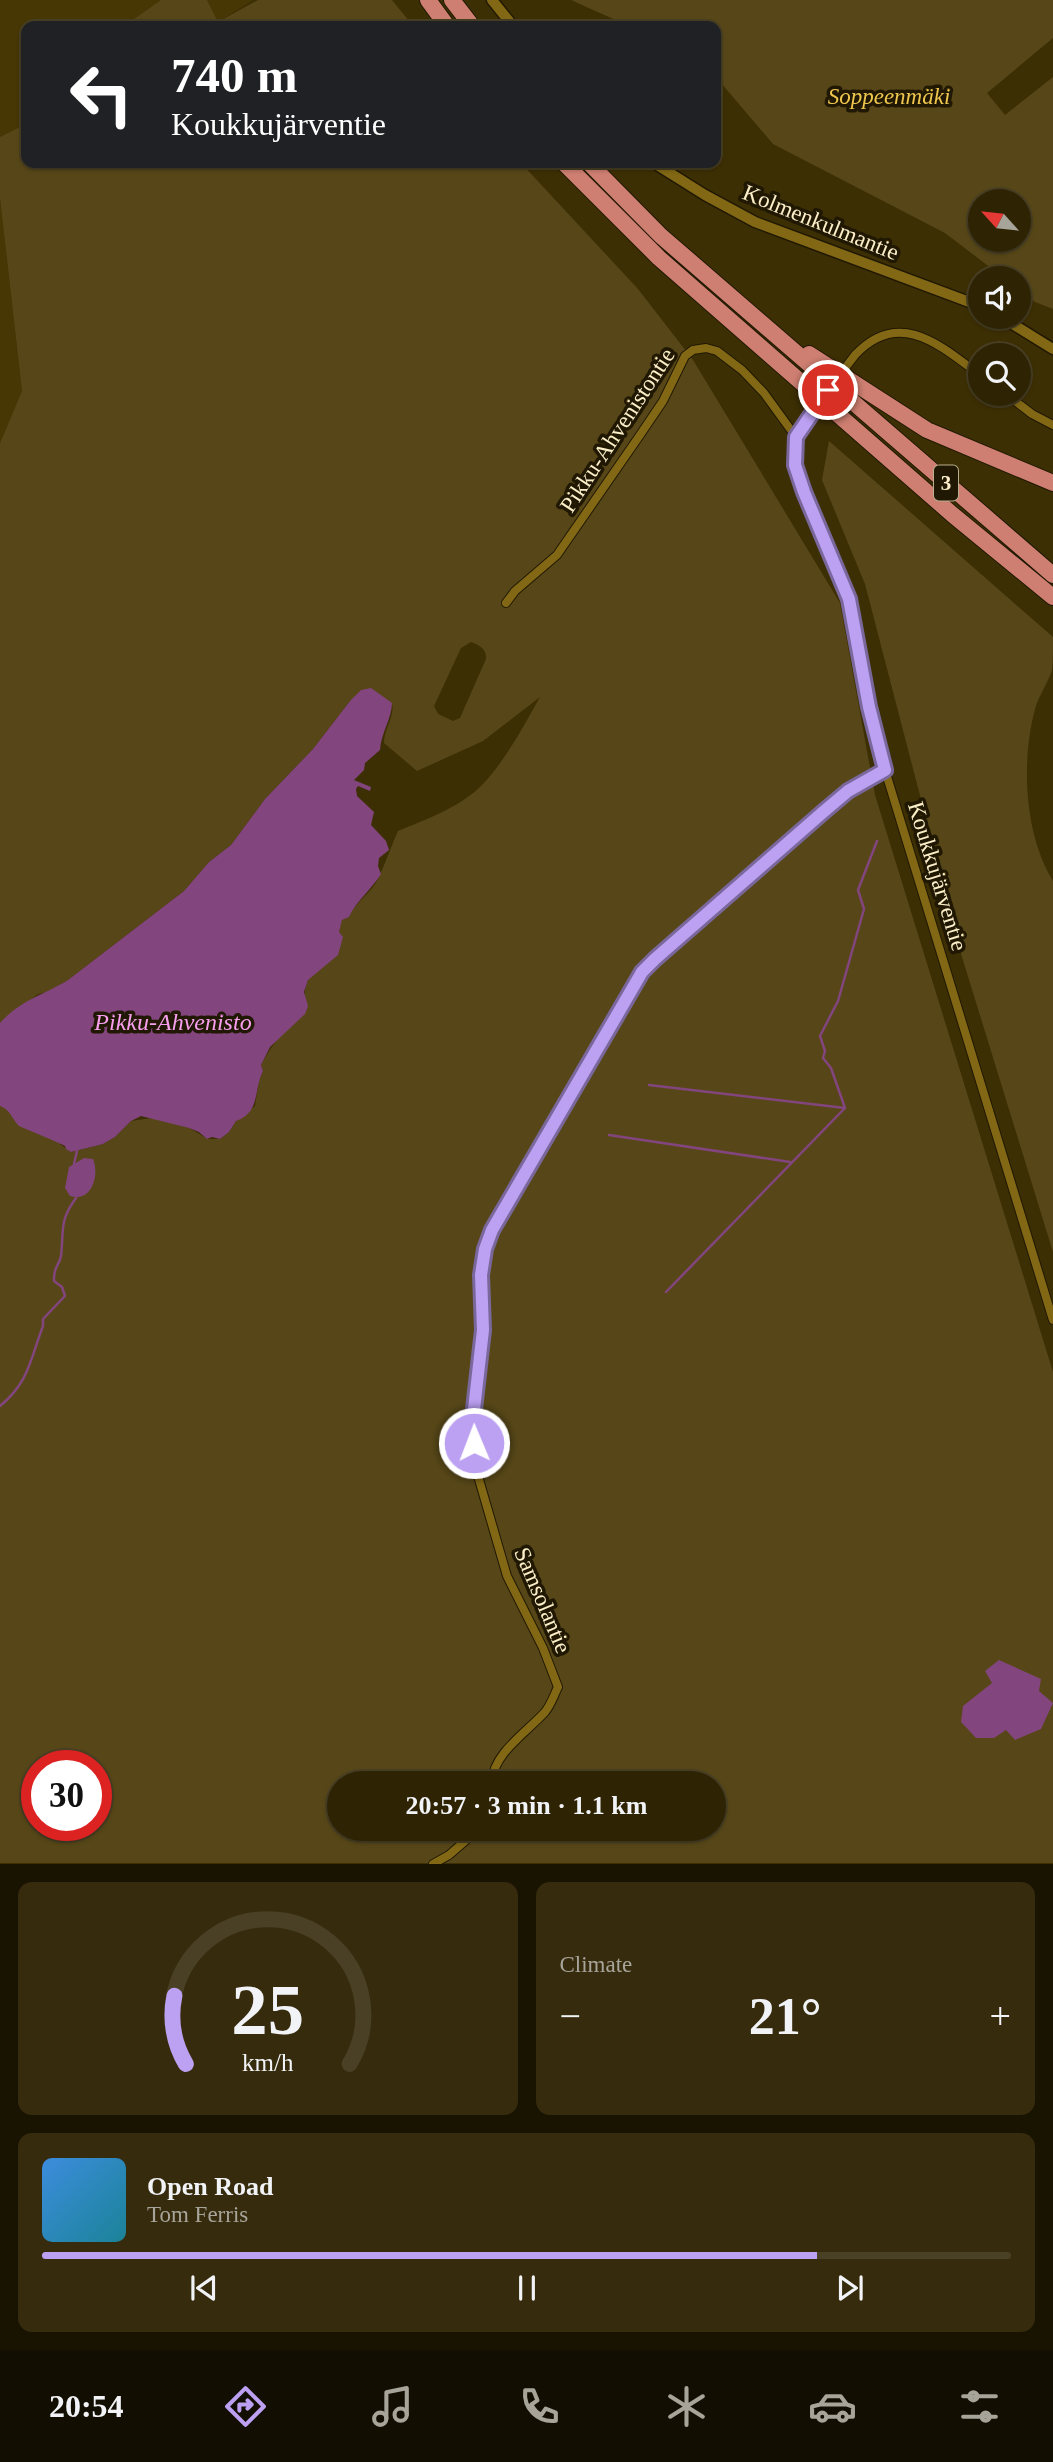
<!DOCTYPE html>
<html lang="en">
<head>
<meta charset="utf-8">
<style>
	:root { --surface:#2e2303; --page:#362b0d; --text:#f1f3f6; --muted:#a7a49a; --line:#494025; --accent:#bca0f2 }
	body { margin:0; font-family:"Times New Roman",serif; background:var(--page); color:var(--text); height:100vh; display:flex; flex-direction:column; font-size:26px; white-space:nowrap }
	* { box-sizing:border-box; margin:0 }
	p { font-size:23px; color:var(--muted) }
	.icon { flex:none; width:38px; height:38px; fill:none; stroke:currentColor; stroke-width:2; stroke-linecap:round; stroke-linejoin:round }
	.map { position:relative; height:1864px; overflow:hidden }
	.drawer { display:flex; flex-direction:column; gap:18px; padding:18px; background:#191302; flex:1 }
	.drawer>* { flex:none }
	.hud { position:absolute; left:21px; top:21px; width:700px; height:147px; border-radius:14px; box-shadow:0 2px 5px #0004,0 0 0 2px var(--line); background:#202124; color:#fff; overflow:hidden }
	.needle { width:46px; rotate:297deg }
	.buttons { position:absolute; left:968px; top:189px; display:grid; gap:14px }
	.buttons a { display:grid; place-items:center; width:63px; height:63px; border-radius:50%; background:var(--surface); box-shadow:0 2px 5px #0004,0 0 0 2px var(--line); font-size:35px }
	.speed { position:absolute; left:21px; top:1750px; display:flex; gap:14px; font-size:35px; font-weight:700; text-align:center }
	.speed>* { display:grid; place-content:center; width:91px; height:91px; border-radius:50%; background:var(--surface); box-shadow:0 2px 5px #0004,0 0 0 2px var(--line); line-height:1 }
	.speed .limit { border:10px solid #d22; background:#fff; color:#111 }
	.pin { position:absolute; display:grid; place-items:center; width:60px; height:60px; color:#fff; margin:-30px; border:4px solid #fff; border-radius:50%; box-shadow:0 2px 7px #0007 }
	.me { position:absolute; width:77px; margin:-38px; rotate:359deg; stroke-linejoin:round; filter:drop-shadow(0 0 5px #0008) }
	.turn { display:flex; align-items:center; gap:24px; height:147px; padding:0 35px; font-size:32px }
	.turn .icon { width:91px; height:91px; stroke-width:2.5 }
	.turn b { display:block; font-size:49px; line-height:60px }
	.big { font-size:52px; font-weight:700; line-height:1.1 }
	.drawer .widget { flex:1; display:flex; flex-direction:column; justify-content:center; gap:10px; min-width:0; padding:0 24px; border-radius:14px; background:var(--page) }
	.drawer .dial { align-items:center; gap:0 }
	.dial svg { height:182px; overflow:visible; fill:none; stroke:var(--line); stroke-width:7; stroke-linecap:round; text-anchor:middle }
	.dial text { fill:var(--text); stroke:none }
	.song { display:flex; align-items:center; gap:21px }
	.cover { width:84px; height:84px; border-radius:10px; background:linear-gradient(135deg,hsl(210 70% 55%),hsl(190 70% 35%)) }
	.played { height:7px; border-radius:4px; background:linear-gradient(90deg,var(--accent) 80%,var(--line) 80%) }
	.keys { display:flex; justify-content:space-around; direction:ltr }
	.heat { display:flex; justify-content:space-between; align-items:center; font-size:38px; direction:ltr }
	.drawer .tiles { flex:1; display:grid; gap:18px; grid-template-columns:1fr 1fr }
	.widget:last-child { grid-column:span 2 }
	.trip { position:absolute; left:327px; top:1771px; width:399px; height:70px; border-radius:35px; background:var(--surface); box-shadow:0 2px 5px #0004,0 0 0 2px var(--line); font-weight:700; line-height:70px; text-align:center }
	.tabs { display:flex; height:112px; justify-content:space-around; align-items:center; background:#120e01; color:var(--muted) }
	.tabs .icon { width:49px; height:49px }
	.tabs .active { color:var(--accent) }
	.tabs b { font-size:32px; color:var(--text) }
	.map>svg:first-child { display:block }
	.built { fill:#473705 }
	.green { fill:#574718; fill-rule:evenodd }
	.water { fill:#82457d }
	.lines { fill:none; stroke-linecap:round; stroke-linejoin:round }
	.stream { stroke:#82457d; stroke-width:2.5 }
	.minor-casing { stroke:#201802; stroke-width:10 }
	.tertiary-casing { stroke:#201802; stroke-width:13 }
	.motorway-casing { stroke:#201802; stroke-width:18 }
	.minor { stroke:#826814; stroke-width:8 }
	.tertiary { stroke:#826814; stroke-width:10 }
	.motorway { stroke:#ce7f71; stroke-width:16 }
	.minor-bridge-casing { stroke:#201802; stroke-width:10; stroke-linecap:butt }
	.minor-bridge { stroke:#826814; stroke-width:8 }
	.route-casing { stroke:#7a689d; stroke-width:18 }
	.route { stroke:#bca0f2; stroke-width:12 }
	.labels { text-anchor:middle; stroke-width:7; stroke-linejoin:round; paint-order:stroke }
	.shield { fill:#201802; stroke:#b9ae8d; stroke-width:2 }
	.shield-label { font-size:21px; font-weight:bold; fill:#fbeec9 }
	.park-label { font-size:23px; font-style:italic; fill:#efc74e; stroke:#201802 }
	.street-label { font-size:23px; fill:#fbeec9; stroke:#201802 }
	.water-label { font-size:24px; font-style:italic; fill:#f79fee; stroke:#201802 }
</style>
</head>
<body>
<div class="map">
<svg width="1053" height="1864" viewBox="0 0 1053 1864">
	<rect width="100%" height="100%" fill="#3d2f04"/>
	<!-- built -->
	<path class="built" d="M0,0H161L124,26H26V124L0,137Z
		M207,0H253L218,22Z
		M0,198L22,391L0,443Z"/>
	<!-- green -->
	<path class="green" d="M161,0H207L218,22L258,0H392L413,26H124Z
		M571,0H1053V38L987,93L1005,115L1053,77V309L1035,302L1019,289L1018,278H1004L945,233L773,144L716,77V26H629ZM980,201H1018V240H980Z
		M26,124V163H521L638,289L693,360L840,603L875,795L1053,1372V1863H0V1106L8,1109L19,1125L53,1139L71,1152L103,1144L115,1137L131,1121L152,1118L189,1128L208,1139H220L229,1132L236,1121L255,1106L259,1080L263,1071L261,1065C273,1042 291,1023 305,1002C301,971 335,949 342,920L349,917C356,901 372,893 379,877C386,862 391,846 398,831C427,819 461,807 483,784C507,758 523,727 540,697L483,741L417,771L384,743C384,728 395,717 392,703L350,701L313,749L265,799L231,845L209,862L184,891L68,980L48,992L38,994L0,1024V443L22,391L0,198V137ZM471,642C479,645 487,649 486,659L460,718L453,721L438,714L434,706L461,648ZM37,1766H96V1825H37ZM340,1783H714V1829H340Z
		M829,441L1053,637C1053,647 1053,660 1052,670C1048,683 1039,695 1035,709C1021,761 1024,834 1053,881V1252L962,957L865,584L822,480Z"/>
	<!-- water -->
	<path class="water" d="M371,688L392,703C392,718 381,733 380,750L365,763L364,770L354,780L371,787L370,791L358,786L356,789L357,796L374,812L371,825L386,841L389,850L379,858L378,866L381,874C371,890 357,900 349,917L342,920L339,932L343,937L338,955L308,980L304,992L308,1006L305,1014L270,1047L261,1065L263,1071C253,1091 261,1112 236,1121L229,1132L220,1139L212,1137L207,1139L199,1132L189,1128L141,1116L131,1121L115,1137L103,1144L71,1152L66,1149L65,1146C60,1143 21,1127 19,1126C11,1118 11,1110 0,1106V1023C22,999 42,996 68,980L184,891L209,862L231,845L265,799L313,749L350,701L361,690Z
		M84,1158L93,1159C100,1176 91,1203 70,1196L65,1188L69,1167Z
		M999,1660L1041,1679L1039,1691L1053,1703L1041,1729L1015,1740L1006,1730L994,1738H976L961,1722L963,1706L992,1683L985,1671Z"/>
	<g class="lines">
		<!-- stream -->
		<path class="stream" d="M649,1085L845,1108
			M845,1108L831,1068L823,1058L825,1051L820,1036L838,1001L864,909L858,890L877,841
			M609,1135L790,1162
			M74,1164L77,1151
			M666,1292L845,1108
			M0,1406C29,1382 30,1360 43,1326V1319L65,1296L62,1287L54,1281C53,1267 59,1266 61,1256C64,1230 59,1221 76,1198"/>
		<!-- minor casing -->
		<g class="minor-casing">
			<path id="minor" d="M855,355C899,308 940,345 980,375
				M1006,394L1032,414L1053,425
				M801,426C780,470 824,535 841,577C853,608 857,643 863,676C869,708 877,739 885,770L1053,1320
				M506,603L515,591L557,555L640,435L663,401L685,356L693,350L706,348L717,351L742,370L764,393L796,437
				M492,1783C492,1754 527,1732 545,1712C551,1705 554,1695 558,1687L543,1648L507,1576L476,1469L473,1418L483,1330L481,1275L485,1249L492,1230L642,972L655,959L848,791L885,770
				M433,1864L449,1855L479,1829"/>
		</g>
		<!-- tertiary casing -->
		<g class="tertiary-casing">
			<path id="tertiary" d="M492,0L513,26
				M654,163L705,195L755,222L980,306
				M1001,317L1053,349"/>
		</g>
		<!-- motorway casing -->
		<g class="motorway-casing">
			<path id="motorway" d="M428,0L447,26
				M452,0L472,26
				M564,163L659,258L953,515L1053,597
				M589,163L661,236L1053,575
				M809,354L927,430L1053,483"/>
		</g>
		<!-- minor -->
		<use href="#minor" class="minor"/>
		<!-- tertiary -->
		<use href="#tertiary" class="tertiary"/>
		<!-- motorway -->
		<use href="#motorway" class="motorway"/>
		<!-- minor-bridge casing -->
		<g class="minor-bridge-casing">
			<path id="minor-bridge" d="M801,426L855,355"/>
		</g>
		<!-- minor-bridge -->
		<use href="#minor-bridge" class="minor-bridge"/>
	</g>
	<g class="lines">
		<!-- route casing -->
		<g class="route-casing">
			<path id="route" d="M474,1443L473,1418L483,1330L481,1275L485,1249L492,1230L642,972L655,959L822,813L848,791L885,770L869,707L849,599L804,492L795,465L796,437L828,390"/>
		</g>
		<!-- route -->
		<use href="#route" class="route"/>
	</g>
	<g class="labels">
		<!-- shield labels -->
		<rect class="shield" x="934" y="465.5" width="24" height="35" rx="5"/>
		<g class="shield-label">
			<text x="946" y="490">3</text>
		</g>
		<!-- park labels -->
		<g class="park-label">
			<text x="889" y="104">Soppeenmäki</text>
		</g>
		<!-- street labels -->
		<g class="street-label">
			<text transform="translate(821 222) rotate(22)" y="8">Kolmenkulmantie</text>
			<text transform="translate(617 430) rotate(-57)" y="8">Pikku-Ahvenistontie</text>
			<text transform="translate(938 876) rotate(73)" y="8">Koukkujärventie</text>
			<text transform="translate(543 1600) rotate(67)" y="8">Samsolantie</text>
		</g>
		<!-- water labels -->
		<g class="water-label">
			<text x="173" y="1030">Pikku-Ahvenisto</text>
		</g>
	</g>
</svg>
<div class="buttons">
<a><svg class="needle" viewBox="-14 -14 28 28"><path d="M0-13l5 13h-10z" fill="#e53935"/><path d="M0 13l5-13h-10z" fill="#a7a49a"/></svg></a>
<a><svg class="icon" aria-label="sound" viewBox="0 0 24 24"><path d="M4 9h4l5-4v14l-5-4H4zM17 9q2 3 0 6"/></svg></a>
<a><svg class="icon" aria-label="search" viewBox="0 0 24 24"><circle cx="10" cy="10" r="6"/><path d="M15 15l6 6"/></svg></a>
</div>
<div class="speed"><div class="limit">30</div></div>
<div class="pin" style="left:828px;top:390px;background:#d93025"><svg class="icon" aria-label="arrive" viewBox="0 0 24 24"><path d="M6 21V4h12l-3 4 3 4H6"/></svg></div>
<svg class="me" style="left:474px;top:1443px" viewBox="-20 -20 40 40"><circle r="17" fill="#bca0f2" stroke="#fff" stroke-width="3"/><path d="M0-11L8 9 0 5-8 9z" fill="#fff"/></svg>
<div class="trip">20:57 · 3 min · 1.1 km</div>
<div class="hud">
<div class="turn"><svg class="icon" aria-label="left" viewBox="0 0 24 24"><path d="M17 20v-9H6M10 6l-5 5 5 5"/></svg><div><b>740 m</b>Koukkujärventie</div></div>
</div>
</div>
<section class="drawer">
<div class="tiles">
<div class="widget dial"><svg viewBox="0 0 100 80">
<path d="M14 69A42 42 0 1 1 86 69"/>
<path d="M14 69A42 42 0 0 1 9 39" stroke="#bca0f2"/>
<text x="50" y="56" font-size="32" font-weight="700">25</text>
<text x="50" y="72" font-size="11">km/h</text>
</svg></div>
<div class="widget"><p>Climate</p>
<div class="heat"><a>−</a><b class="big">21°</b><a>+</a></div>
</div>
<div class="widget">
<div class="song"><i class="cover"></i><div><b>Open Road</b><p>Tom Ferris</p></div></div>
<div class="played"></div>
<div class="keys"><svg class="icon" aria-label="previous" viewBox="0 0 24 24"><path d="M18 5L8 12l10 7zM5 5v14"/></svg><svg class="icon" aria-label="pause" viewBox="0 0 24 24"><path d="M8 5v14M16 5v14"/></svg><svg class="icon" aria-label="next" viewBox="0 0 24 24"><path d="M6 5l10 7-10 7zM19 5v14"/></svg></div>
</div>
</div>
</section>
<nav class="tabs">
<b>20:54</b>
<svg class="icon active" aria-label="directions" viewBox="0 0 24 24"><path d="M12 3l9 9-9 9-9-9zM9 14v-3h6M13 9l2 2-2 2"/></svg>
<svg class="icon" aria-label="music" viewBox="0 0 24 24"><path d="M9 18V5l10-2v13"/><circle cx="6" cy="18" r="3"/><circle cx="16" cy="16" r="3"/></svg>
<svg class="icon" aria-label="phone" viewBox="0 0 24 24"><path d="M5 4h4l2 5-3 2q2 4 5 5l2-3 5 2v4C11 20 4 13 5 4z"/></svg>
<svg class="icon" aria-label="climate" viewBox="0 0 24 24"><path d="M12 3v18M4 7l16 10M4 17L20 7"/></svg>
<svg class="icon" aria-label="car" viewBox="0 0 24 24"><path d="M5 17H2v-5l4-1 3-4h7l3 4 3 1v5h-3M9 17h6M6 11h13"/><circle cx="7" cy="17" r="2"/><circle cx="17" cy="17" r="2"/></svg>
<svg class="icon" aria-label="filters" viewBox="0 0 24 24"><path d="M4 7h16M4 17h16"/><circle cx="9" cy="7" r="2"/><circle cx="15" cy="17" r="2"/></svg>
</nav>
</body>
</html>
